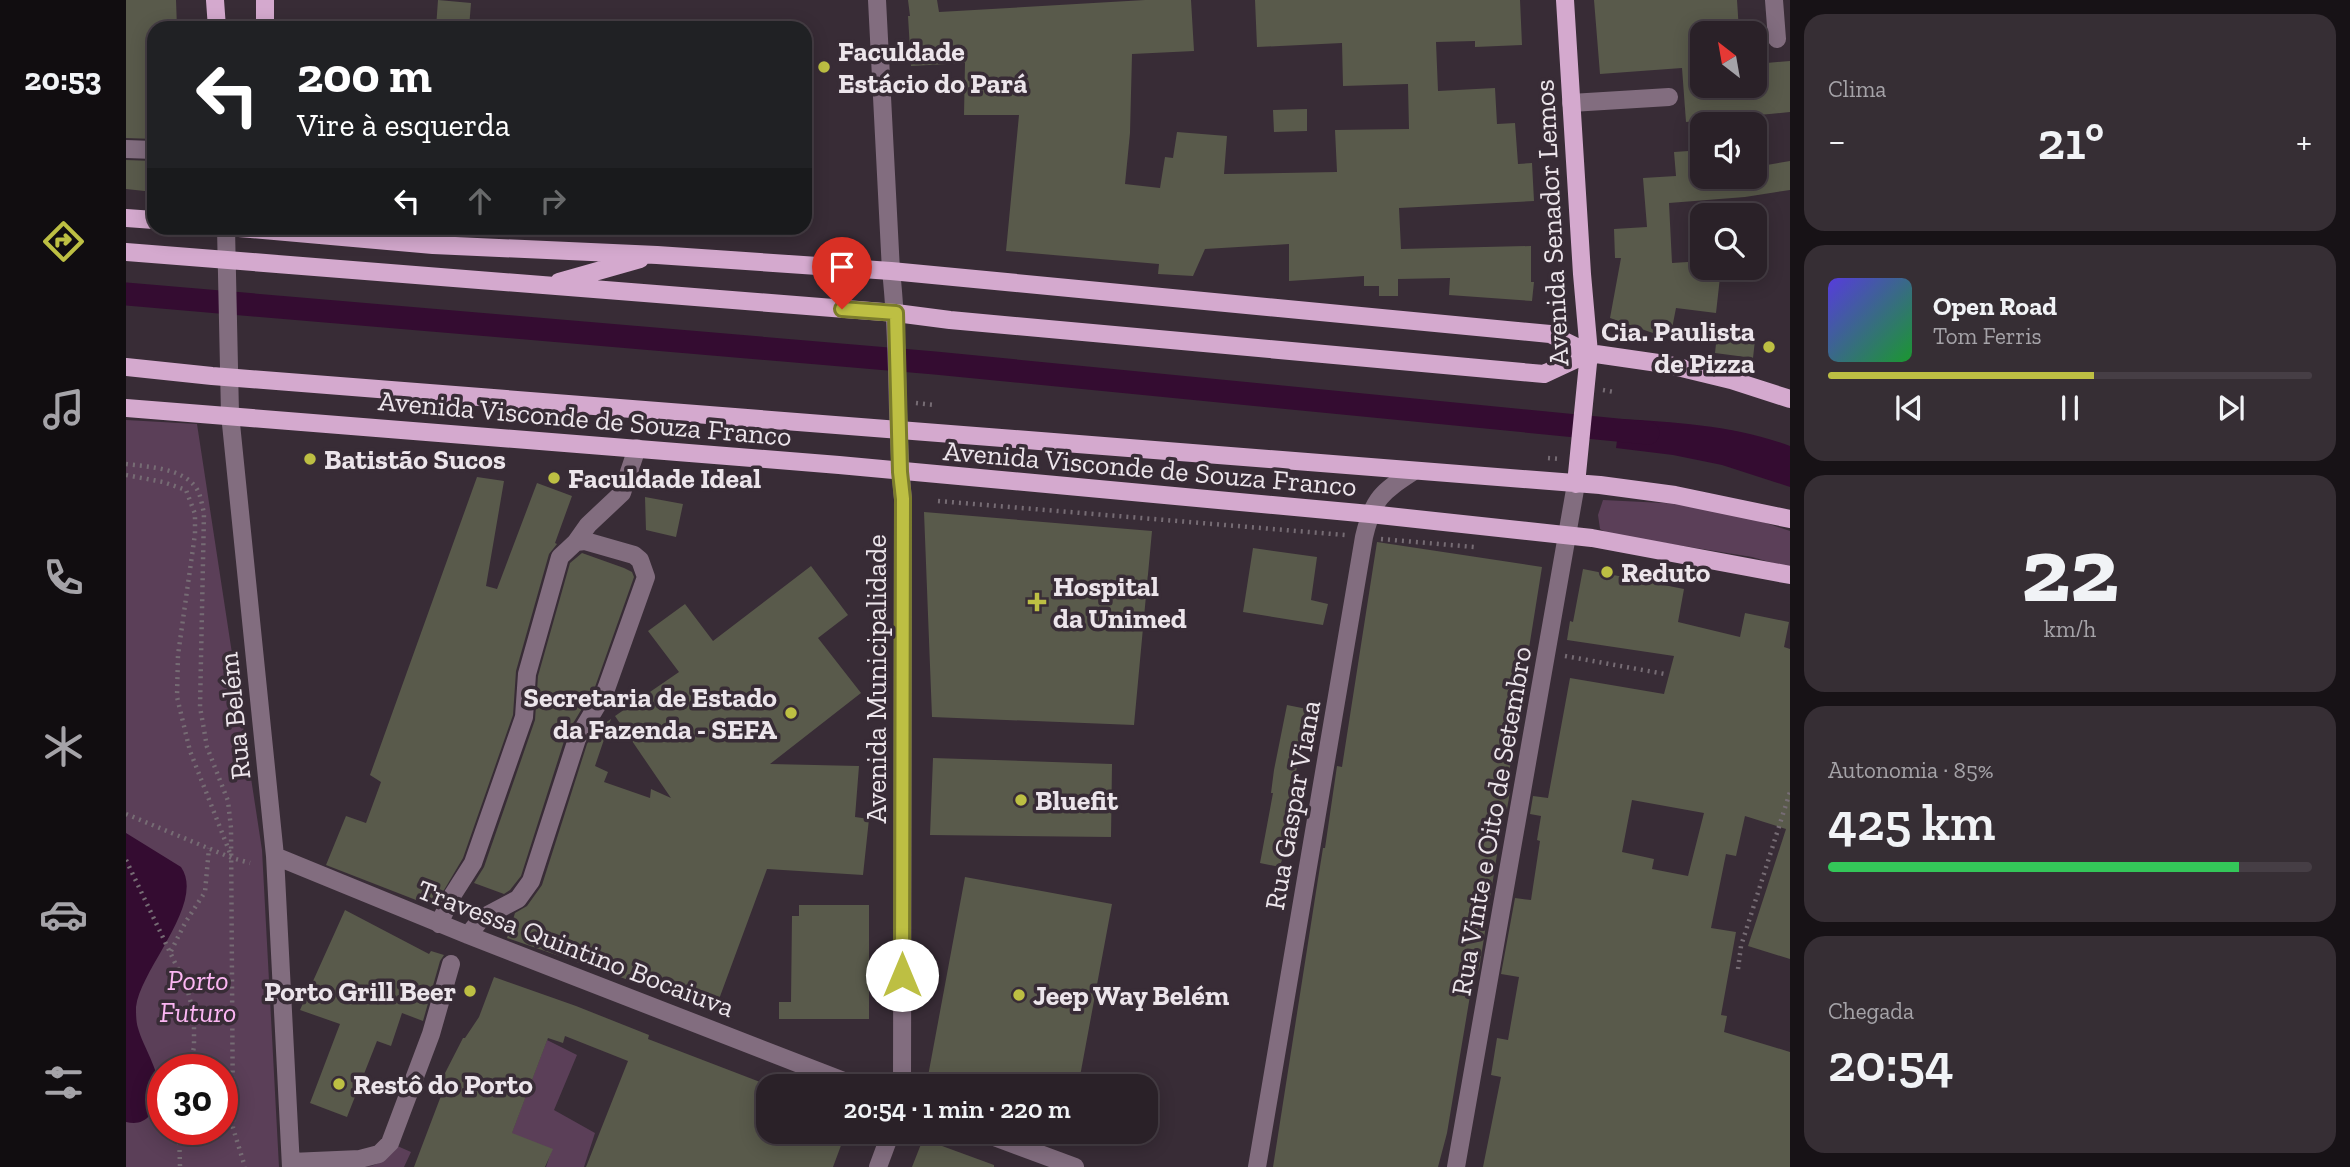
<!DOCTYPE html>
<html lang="pt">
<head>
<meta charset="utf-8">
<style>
	:root { --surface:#2a2128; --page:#362e34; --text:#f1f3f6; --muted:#a5a3a8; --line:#463e45; --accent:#bdbf43 }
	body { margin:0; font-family:"Zilla Slab",serif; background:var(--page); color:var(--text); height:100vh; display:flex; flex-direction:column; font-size:26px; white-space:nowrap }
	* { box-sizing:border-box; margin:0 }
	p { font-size:23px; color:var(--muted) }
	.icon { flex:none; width:38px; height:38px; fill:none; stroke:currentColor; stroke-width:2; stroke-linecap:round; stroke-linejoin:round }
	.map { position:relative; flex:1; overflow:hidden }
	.details { display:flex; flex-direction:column; gap:14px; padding:14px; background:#171216; width:560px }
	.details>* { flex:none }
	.guide { position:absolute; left:21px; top:21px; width:665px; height:214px; border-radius:21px; box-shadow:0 4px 18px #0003,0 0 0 2px var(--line); background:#202124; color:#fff; overflow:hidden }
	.needle { width:46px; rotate:329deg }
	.buttons { position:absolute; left:1564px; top:21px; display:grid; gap:14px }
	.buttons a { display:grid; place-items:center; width:77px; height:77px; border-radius:14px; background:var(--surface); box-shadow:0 4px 18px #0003,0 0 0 2px var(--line); font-size:35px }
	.speed { position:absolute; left:21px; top:1054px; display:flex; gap:14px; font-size:35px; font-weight:700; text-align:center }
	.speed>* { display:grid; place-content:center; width:91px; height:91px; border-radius:50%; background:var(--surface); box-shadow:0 4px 18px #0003,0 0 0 2px var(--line); line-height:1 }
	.speed .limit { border:10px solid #d22; background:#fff; color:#111 }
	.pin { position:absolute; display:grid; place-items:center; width:60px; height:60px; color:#fff; margin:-72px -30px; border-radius:50% 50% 50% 0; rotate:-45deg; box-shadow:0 0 7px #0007 }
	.pin .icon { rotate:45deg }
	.me { position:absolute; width:77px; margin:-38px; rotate:0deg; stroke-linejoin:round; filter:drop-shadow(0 0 5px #0008) }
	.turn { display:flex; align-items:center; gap:24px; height:147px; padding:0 35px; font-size:32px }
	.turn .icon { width:91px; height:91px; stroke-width:2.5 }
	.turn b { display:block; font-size:49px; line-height:60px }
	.lanes { display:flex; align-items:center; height:66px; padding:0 35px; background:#0003; justify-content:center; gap:35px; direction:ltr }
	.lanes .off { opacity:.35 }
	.big { font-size:52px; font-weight:600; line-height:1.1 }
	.details .widget { flex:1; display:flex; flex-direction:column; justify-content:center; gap:10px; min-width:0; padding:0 24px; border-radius:21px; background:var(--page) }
	.details .dial { align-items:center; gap:0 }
	.dial b { font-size:91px; line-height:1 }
	.song { display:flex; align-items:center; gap:21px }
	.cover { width:84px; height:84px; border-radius:10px; background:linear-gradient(135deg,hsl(250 70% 55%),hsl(130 70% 35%)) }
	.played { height:7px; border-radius:4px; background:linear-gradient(90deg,var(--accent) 55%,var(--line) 55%) }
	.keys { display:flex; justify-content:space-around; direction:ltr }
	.heat { display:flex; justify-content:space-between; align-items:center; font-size:38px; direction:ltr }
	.charge { height:10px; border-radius:5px; background:linear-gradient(90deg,#34c759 85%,var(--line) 0) }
	.trip { position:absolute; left:630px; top:1074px; width:402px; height:70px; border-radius:21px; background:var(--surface); box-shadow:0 4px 18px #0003,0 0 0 2px var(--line); font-weight:600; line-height:70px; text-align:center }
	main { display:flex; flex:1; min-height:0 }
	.tab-bar { display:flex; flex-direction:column; width:126px; justify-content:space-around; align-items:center; background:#110d10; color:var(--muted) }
	.tab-bar .icon { width:49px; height:49px }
	.tab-bar .current { color:var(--accent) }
	.tab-bar b { font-size:32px; color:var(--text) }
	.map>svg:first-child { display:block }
	.green { fill:#5b3f58; fill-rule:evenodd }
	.water { fill:#340c31 }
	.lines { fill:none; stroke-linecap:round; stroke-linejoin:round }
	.canal { stroke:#340c31; stroke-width:23 }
	.building { fill:#595a4b; fill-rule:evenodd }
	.path { stroke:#766c74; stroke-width:4.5; stroke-dasharray:2 5; stroke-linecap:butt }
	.minor { stroke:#826d7f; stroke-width:18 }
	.major { stroke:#d4a9ce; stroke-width:18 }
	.route-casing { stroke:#7b7c2c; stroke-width:18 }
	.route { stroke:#bdbf43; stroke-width:12 }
	.poi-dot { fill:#bdbf43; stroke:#382c36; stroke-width:2.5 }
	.labels { text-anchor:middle; stroke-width:7; stroke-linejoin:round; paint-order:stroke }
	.poi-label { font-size:28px; font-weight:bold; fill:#ece5eb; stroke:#382c36; text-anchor:start }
	.street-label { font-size:28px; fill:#ece5eb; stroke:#382c36 }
	.park-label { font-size:28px; font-style:italic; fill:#fcb6f3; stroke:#382c36 }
</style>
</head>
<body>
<main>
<nav class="tab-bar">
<b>20:53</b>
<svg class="icon current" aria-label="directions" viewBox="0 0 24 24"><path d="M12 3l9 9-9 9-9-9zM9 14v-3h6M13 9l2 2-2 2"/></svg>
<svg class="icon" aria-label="music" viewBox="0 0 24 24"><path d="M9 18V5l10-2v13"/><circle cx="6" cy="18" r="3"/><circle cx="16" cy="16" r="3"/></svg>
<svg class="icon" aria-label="phone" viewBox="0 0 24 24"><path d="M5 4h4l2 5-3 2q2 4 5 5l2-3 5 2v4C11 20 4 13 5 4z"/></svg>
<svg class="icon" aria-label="climate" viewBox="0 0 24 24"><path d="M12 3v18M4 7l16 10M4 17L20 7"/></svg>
<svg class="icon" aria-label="car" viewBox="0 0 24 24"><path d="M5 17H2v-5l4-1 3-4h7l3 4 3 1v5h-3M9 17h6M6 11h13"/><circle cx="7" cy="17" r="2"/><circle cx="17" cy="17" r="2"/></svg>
<svg class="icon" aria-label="filters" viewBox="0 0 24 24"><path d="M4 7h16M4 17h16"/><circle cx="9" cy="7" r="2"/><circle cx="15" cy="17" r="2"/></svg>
</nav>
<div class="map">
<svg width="1664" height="1167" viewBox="0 0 1664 1167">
	<rect width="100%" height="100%" fill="#382c36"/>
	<!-- green -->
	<path class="green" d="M0,420L71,424L136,850L153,1167H0ZM37,1069H96V1129H37Z
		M1477,500L1558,504L1619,516L1664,531V568L1626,557L1483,534L1474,529L1472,515Z
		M421,1040L451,1055L428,1110L469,1133L458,1167H420L426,1149L377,1156Z
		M269,1145L285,1152L278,1167H239C254,1166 261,1157 269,1145Z"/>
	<!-- water -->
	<path class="water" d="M1494,419C1550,422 1611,426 1664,446V487L1596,465L1547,455L1490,448Z
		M0,833L55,867C80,903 15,968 10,1007C10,1013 10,1022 12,1028C19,1054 48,1089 24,1115C17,1123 10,1124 0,1122Z"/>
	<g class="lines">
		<!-- canal -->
		<path class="canal" d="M0,294L809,363L1522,433"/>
	</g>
	<!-- building -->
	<path class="building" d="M0,0H50L51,28H28V139L0,138Z
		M312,0L345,3L343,28H310Z
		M782,0H811L813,12L1019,0H1065L1068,51L1006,54L1004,133L999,184L1034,188L1039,157L1047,158L1051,132L1101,136L1098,174L1211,172L1209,130L1283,129L1282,84L1217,86L1216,43L1131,47L1129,0H1394L1396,45L1349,47V41L1310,42L1312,91L1369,88L1371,124L1389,123L1392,164L1406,163L1408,201L1273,208L1275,249L1405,246V282H1408L1406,301L1323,295L1324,278L1272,279V296H1253V286H1238V276L1163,281V244L1079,249L1067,276L1032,274L1033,264L880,251L893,115H838L839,63L785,66L782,16H784Z
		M1468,0H1611L1613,31L1574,34L1577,86H1629V64L1664,61V112L1560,122L1556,68L1474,74Z
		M1181,109V131L1148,132L1147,110Z
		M1577,150V177H1629V167L1664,161V190L1619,197L1543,203L1546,263L1577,261V268H1595L1590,313L1550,308L1544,339L1484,318L1495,258H1489L1488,229L1521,227L1517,178L1550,176L1548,152Z
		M0,160L28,161V192L0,189Z
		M1591,335L1629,340L1627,358L1589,353Z
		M351,477L378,481L360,586L371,589L411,483L446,496L429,543L431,544L423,554L390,671L387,715L337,858L308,907L200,865L220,816L240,823L255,782L244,775Z
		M519,497L557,504L550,537L520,530Z
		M798,512L1026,531L1008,725L806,717Z
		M1251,542L1416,567L1380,792H1384L1381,809H1378L1353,970L1348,972L1321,1133L1312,1167H1147L1192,879L1197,848H1199L1211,766L1216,767Z
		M1127,548L1191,557L1185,600L1202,604L1197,625L1117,612Z
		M456,553L498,568L506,572L508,577L469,687L440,735L395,876L384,890L378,894L348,883L358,867L409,720L412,676L444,563Z
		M685,566L722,615L692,638L735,693L644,764L733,766L729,817L743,819L737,875L641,869L589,1010L381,938L389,913L401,906L416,885L461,744L470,729L485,719L469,766L482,772L478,782L524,798L525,789L545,798L489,716L553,672L522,631L559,604L587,641Z
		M1457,569L1558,589L1552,622L1614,637L1619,613L1663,622L1658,647L1664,649V959L1622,946L1660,829L1619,816L1610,856L1600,854L1585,928L1610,932L1595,1015L1601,1016L1598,1032L1664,1052V1167H1357L1375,1077L1365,1075L1371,1038L1382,1040L1393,977L1375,974L1389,898L1405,900L1414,841L1411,840L1415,816L1404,814L1407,796L1422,798L1444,678L1538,694L1548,656L1441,640L1444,621L1447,622ZM1506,800L1578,813L1562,876L1526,869L1528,859L1496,852Z
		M1161,705L1181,709L1165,801L1162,824L1164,829L1154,867L1134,863L1147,793H1145L1148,770Z
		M807,758L986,764L985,837L804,835Z
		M839,877L986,904L952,1087H800Z
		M673,905H743V1019H653V1002H665L666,916H673Z
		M219,910L303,954L305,951L318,955L314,961L297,1021L276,1013L265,1046L251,1041L221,1117L184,1103L214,1024L174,1010Z
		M368,977L450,1006L523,1035L522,1039L642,1085V1132H720L707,1167H460L502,1061L439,1036L437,1043L422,1038L386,1133L427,1149L419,1167H288L321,1080L317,1077L337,1038H339L353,1017Z
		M797,1139L868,1165V1167H786Z"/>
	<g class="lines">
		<!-- path -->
		<path class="path" d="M1477,390L1488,392
			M790,403L809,405
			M1422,458L1435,459
			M0,464C23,467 60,468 72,491C75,497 76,506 78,513L74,707L81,747L102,801L105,828L107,1128L119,1167
			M0,475L37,482L60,490L69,514V534L52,655L51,697L64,751L104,853
			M812,501L1219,535
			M1255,539L1348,547
			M1439,656L1539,674
			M0,814L106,858L124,863
			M0,860L61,988L68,1015V1047L63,1069
			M45,951L59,923L79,892L83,848
			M1612,969L1615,946L1664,792
			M53,1129L54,1167"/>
		<!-- minor -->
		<path class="minor" d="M751,0L765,271C774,347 769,423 777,499L776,1087
			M1648,0L1651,39
			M1445,103L1543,97
			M0,149L28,150
			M100,228L104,414L149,856L165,1167
			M450,542L462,525L496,493L511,448
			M149,856L342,935L733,1087
			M313,924L326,896L347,863L398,717L401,674L434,557L450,542L459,541L508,555L514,560L520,577L479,692L451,739L405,881L392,899L356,918L342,935
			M855,1132L949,1167
			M165,1162L234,1159L253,1154L264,1143L305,1034L325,964
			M752,1167L765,1132
			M1131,1167L1238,537C1247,498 1256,492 1288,471
			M1330,1167L1450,484"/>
		<!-- major -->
		<path class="major" d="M89,0L91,28
			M139,0V28
			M1439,0L1456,274L1463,353L1450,484
			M0,218L28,220
			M113,228L307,245L531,255L765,271L1424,334L1463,353L1539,364L1605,380L1664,399
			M0,252L770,313L824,320L1418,374L1463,353
			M433,282L514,259
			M0,367L86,376L1474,485L1549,495L1664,519
			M0,408L713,465L1244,514L1466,538L1664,575"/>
	</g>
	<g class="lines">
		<!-- route casing -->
		<g class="route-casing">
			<path id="route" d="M716,309L770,313L774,472L777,499L776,975"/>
		</g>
		<!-- route -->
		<use href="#route" class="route"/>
	</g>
	<!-- markers -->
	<g class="poi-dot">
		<circle cx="698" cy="67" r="7"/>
		<circle cx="1643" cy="347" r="7"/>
		<circle cx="184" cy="459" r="7"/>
		<circle cx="428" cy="478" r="7"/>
		<circle cx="1481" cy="572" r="7"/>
		<path d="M907.5 591.5h7v7h7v7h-7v7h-7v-7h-7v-7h7z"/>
		<circle cx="665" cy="713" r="7"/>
		<circle cx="895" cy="800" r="7"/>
		<circle cx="344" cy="991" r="7"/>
		<circle cx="893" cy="995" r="7"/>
		<circle cx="213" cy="1084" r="7"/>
	</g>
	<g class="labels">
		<!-- poi labels -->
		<g class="poi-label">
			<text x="712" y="61">Faculdade<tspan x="712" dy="32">Estácio do Pará</tspan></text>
			<text x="1629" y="341" text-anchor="end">Cia. Paulista<tspan x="1629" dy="32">de Pizza</tspan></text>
			<text x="198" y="469">Batistão Sucos</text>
			<text x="442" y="488">Faculdade Ideal</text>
			<text x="1495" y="582">Reduto</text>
			<text x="927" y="596">Hospital<tspan x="927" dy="32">da Unimed</tspan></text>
			<text x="651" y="707" text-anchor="end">Secretaria de Estado<tspan x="651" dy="32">da Fazenda - SEFA</tspan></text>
			<text x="909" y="810">Bluefit</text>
			<text x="330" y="1001" text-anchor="end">Porto Grill Beer</text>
			<text x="907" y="1005">Jeep Way Belém</text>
			<text x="227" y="1094">Restô do Porto</text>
		</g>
		<!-- street labels -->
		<g class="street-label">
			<text transform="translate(1425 223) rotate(-93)" y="10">Avenida Senador Lemos</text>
			<text transform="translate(459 418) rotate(5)" y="10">Avenida Visconde de Souza Franco</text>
			<text transform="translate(1024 468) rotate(5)" y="10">Avenida Visconde de Souza Franco</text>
			<text transform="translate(750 679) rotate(-90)" y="10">Avenida Municipalidade</text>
			<text transform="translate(108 716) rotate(-96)" y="10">Rua Belém</text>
			<text transform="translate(1166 805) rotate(-80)" y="10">Rua Gaspar Viana</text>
			<text transform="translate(1365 821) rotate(-80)" y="10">Rua Vinte e Oito de Setembro</text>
			<text transform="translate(450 948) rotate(21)" y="10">Travessa Quintino Bocaiuva</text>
		</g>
		<!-- park labels -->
		<g class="park-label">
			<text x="72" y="990">Porto<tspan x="72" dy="32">Futuro</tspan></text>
		</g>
	</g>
</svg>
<div class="buttons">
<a><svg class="needle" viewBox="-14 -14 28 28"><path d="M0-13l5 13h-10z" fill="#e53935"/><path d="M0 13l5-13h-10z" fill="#a5a3a8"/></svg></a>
<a><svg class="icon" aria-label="sound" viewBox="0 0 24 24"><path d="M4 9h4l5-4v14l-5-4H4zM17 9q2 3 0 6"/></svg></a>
<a><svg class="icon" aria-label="search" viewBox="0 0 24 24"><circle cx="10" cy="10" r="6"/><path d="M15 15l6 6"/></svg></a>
</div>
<div class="speed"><div class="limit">30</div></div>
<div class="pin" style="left:716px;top:309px;background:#d93025"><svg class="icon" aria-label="arrive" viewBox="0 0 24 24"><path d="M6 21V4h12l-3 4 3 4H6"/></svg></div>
<svg class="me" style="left:776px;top:975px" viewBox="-20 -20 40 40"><circle r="19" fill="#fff"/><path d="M0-13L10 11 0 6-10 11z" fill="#bdbf43"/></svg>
<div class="trip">20:54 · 1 min · 220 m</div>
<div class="guide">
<div class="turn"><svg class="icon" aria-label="left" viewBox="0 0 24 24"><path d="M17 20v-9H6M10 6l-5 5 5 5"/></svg><div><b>200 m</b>Vire à esquerda</div></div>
<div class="lanes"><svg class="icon" aria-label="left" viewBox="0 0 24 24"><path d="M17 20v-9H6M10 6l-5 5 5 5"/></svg><svg class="icon off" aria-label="ahead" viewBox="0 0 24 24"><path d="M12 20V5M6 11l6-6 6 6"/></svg><svg class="icon off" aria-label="right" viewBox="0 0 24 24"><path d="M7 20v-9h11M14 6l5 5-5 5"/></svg></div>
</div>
</div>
<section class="details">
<div class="widget"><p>Clima</p>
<div class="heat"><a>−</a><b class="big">21°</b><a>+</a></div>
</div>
<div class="widget">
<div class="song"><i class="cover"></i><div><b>Open Road</b><p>Tom Ferris</p></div></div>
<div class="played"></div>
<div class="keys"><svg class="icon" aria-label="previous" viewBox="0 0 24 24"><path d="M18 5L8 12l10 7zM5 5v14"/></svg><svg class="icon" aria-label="pause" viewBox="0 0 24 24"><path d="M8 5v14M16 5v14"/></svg><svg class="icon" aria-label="next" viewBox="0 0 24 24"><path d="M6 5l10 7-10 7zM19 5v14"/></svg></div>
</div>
<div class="widget dial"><b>22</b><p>km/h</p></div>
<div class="widget"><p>Autonomia · 85%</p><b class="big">425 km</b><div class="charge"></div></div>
<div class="widget"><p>Chegada</p><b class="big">20:54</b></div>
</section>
</main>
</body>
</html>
